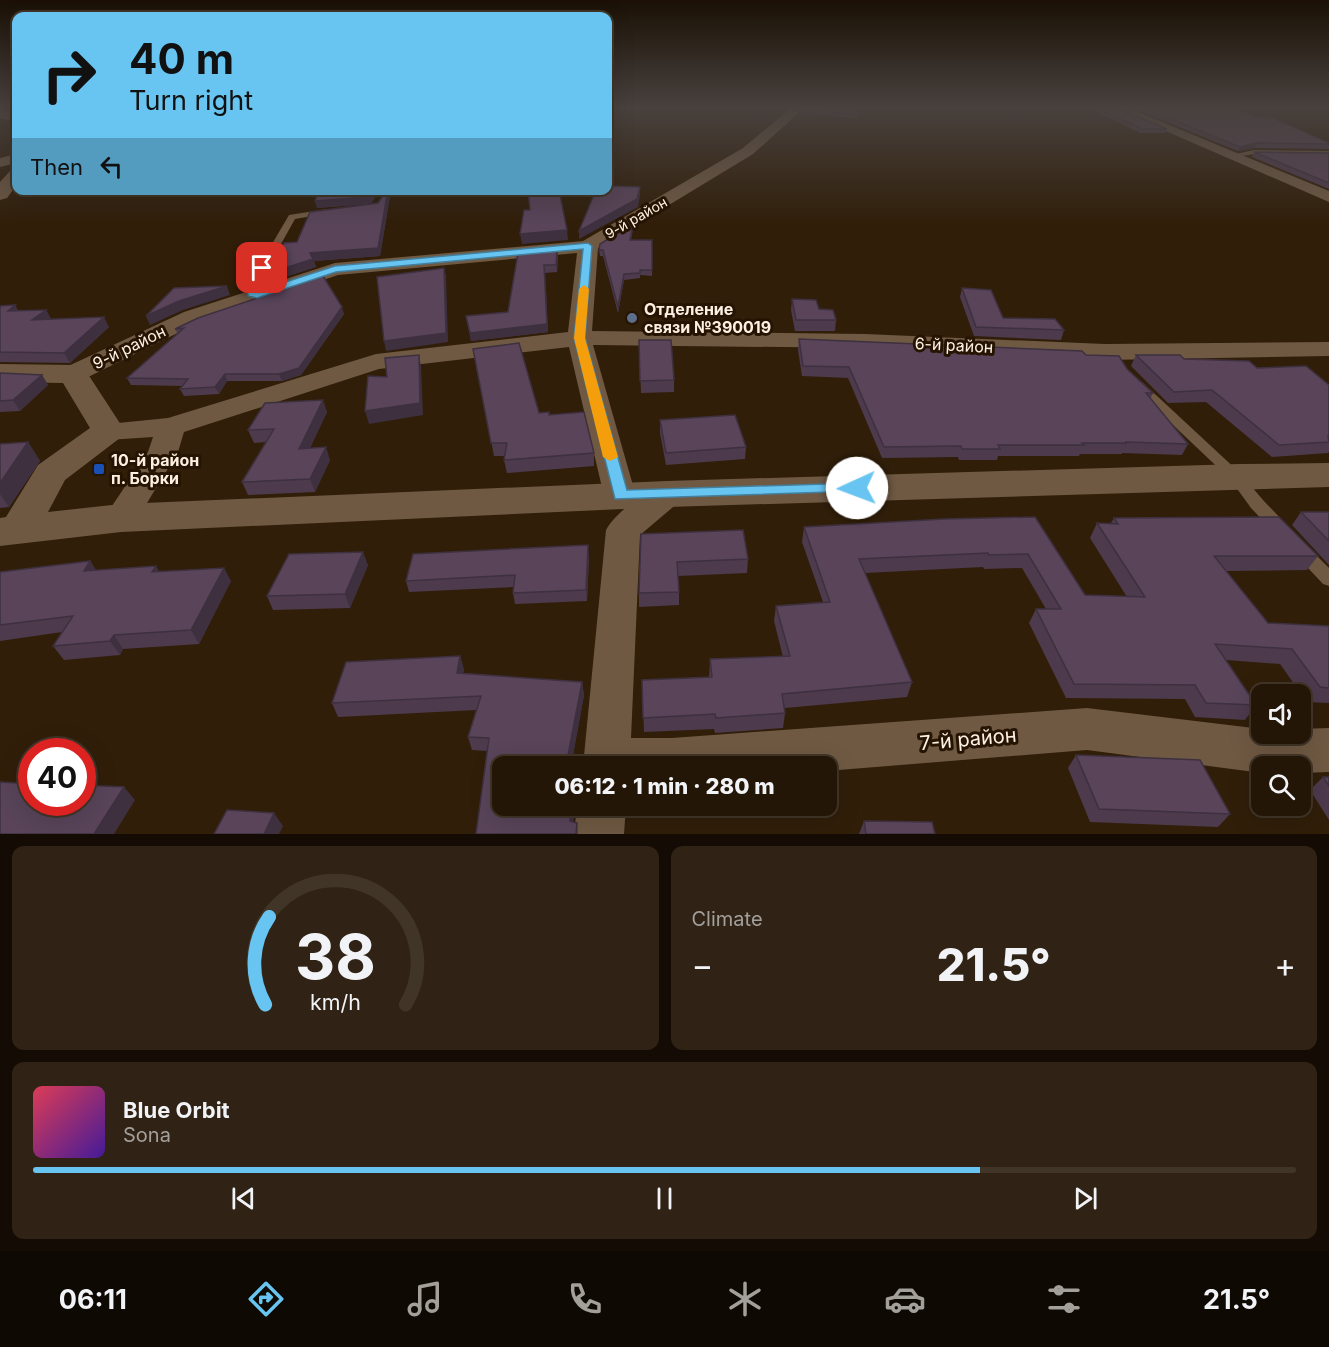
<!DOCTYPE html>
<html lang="en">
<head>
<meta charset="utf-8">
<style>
	:root { --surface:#241607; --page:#302315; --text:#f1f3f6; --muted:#a39f9b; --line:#413528; --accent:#68c4f0 }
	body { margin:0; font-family:Inter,sans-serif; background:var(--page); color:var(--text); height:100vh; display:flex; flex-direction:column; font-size:22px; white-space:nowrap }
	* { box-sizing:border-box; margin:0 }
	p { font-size:20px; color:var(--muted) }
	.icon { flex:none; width:33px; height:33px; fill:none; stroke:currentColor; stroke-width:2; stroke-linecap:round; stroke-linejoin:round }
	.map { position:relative; height:834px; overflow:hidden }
	.drawer { display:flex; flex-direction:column; gap:12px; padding:12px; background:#140c04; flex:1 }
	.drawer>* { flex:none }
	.guide { position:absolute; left:12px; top:12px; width:600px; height:183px; border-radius:12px; box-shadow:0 6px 24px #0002,0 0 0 2px var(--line); background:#68c4f0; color:#111; overflow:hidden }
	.tools { position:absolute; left:1251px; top:684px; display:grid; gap:12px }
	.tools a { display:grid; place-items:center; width:60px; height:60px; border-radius:12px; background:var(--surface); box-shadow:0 6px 24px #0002,0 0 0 2px var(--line); font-size:30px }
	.speed { position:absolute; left:18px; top:738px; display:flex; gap:12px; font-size:30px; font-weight:700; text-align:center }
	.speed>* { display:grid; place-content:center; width:78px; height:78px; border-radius:50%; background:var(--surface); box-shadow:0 6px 24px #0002,0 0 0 2px var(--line); line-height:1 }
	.speed .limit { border:9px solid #d22; background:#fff; color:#111 }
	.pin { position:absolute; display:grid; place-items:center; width:51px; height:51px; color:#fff; margin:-26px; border-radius:12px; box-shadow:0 3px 9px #0006 }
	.me { position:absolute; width:66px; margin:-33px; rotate:268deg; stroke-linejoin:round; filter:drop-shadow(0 0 4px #0008) }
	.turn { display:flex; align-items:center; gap:21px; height:126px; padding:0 18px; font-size:27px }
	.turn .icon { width:78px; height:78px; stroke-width:2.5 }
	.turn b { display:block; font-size:42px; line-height:51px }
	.then { display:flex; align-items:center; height:57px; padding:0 18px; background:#0003; gap:12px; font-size:22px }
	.big { font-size:45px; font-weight:800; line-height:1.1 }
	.drawer .widget { flex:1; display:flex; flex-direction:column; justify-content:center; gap:9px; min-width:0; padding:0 21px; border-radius:12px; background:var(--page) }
	.drawer .dial { align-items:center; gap:0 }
	.dial svg { height:156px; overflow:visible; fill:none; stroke:var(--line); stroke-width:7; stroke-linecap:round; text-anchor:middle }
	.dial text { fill:var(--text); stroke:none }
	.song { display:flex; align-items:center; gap:18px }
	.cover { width:72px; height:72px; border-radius:9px; background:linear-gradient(135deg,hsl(350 70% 55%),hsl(260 70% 35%)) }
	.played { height:6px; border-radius:3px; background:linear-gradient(90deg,var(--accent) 75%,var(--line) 75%) }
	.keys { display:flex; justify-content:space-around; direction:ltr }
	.heat { display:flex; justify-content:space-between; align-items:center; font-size:33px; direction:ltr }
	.drawer .tiles { flex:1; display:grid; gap:12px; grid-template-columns:1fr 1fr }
	.widget:last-child { grid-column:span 2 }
	.trip { position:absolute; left:492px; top:756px; width:345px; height:60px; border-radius:12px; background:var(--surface); box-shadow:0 6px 24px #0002,0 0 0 2px var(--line); font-weight:800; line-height:60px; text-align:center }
	.tabs { display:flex; height:96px; justify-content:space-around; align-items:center; background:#0e0903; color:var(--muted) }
	.tabs .icon { width:42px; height:42px }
	.tabs .current { color:var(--accent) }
	.tabs b { font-size:27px; color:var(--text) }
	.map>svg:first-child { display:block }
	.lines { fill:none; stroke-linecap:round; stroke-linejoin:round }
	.service { fill:#6f5943; fill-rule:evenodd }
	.minor { fill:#6f5943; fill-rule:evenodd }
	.tertiary { fill:#6f5943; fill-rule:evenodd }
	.wall { fill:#4d3a4d }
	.shaded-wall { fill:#3e303f }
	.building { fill:#59445a; stroke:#3e303f; stroke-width:1.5 }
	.route { fill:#68c4f0; stroke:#447f9c; stroke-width:1.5 }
	.slow { fill:#f59e0b }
	.service-dot { fill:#5c6f8a; stroke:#261402; stroke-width:2 }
	.transit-dot { fill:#1a4fb4; stroke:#261402; stroke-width:2 }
	.labels { text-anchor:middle; stroke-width:6; stroke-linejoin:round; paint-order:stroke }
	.far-street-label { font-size:14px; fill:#fdf0e3; stroke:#261402 }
	.poi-label { font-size:16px; font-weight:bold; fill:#fdf0e3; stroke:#261402; text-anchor:start }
	.street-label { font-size:16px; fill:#fdf0e3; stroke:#261402 }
	.near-street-label { font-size:20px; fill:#fdf0e3; stroke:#261402 }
</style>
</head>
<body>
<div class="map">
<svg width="1329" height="834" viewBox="0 0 1329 834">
	<rect width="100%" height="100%" fill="#301e09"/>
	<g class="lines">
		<!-- service -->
		<path class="service" d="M1254,150L1329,151V155L1254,154L1230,158L1227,156Z
			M327,209L331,211L330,213L295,219L258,285L257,297H249L248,285L289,215Z
			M1138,381L1142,382L1240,473L1263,500L1287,525L1289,529L1287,533L1281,535L1275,533L1251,508L1230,479L1134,388L1132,385Z
			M1300,543L1306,545L1329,568V586L1323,584L1294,553L1292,549L1294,545Z"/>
		<!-- minor -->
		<path class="minor" d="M791,108H804L753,154L598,248L592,331L865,334L1105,344L1329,342V356L1105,360L865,348L593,345L636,496L632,504L620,507L608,504L604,496L569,347L379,369L184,432L178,452L133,526L121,530L109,526L104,518L148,452L153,437L108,440L98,437L93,431L98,425L168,418L376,354L568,332L577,253L338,275L200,322L82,380L73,382L64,380L60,374L64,368L184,312L335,263L583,241L743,148Z
			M1113,108H1128L1329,191V202Z
			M16,154V163L0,167V158Z
			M667,483L679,486L683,494L679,502L640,535L631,738H672L1087,708L1262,729V734H1300V729L1329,728V772L1300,773V766H1262V773L1087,750L826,771V766H583L606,530C615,513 648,488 667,483Z
			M577,806H626L624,834H574Z"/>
		<!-- tertiary -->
		<path class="tertiary" d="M0,109L16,114V122L0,118Z
			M16,170V186L7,198L0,200V182L10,171Z
			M0,364L73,365L84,368L125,431L120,438L65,480L48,512L121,504L667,481L1239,464L1329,463V487L667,507L121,532L0,546V518L6,517L38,465L90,428L63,383L0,382Z"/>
	</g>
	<!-- wall -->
	<path class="wall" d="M1089,108H1117L1167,129L1165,133H1140Z
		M1133,108H1232L1255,117L1329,143V149L1254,148L1238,151Z
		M804,110L859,115L858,118L804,114Z
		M1254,152L1329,153V189L1252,157Z
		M319,190H391L380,256L314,261L316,267L269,282L266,274L378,203L382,197L376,196L372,202L367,204L317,208L315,201Z
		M633,229L631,240H652V276L640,275V278L624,280L618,313L603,256H600L599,250Z
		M518,253L558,257L557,272L545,273L548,332L471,341L466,316L508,312Z
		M962,288L1003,318L1064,330L1061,340L974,336L960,297Z
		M792,299L819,309L836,320L835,331H795L791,310Z
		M0,306L18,311L46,310L51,319L109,327L70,363L0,362Z
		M344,314L301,375L282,381H227L219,394L184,396L180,389L182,386L131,385L127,378L178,334L175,329Z
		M799,339L1086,355L1127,369L1153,393L1150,399L1188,444L1182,455L1122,453V454H1080L1079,456H998L997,460H959L958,457L882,458L848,378L802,376L798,350Z
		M639,340L674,380V392L641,393Z
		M473,349L539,413L549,412L550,415L594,453V466L507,473L504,460L505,456H494Z
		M1136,355L1184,359L1257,368L1329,385V452L1328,453L1272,457L1206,402L1168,403L1131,366Z
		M0,373L42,375L48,385L20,411L0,412Z
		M327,412L310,448L330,460L315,492L248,495L242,482L266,442L254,443L248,430Z
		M660,420L746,447L745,459L666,465L660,433Z
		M28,442L40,461L9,507L0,508V444Z
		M1301,512H1329V565L1292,525Z
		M1035,517L1085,595L1127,597L1090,538L1097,523H1111L1114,518L1318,556L1307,570L1226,571L1268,623L1329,626V703L1307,702L1280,664L1226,660L1256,705L1245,720L1195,717L1185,699L1066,698L1029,623L1036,609H1046L1022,568L984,569L983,567L865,573L912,682L907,697L785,708V713L783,728L715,733L714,729L644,732L642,680L709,677L710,659L783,657L774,621L776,606L823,602L802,542L804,527Z
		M641,534L748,559L747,573L678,576L679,592V605L639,607V593Z
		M589,556L587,601L515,604L513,593L514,587L409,592L406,581Z
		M90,561L96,570L159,571L231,581L199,644L123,649L120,655L64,660L53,646L62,632L0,641V572Z
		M368,565L350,608L273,610L267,596Z
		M460,656L464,670L463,673L582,682L584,695L571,766H502V806H575L573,822L577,823L578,834H477L487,751L472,750L468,737L476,710L338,717L332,703L346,662Z
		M1076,755L1230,814L1218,827L1090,822L1068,768Z
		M1323,777H1329V820L1310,790Z
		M864,821L935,834H859Z"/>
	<!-- shaded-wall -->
	<path class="shaded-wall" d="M1256,143L1254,148L1238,151L1240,147Z
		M640,187V195L638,207L579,239V231Z
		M373,190H375L376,196L372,202L367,204L317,208L315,201Z
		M388,190H391L380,256L314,261L316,267L269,282L266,274L310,253L378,248Z
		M567,230L568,240L522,244L520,234Z
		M557,250L558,257L557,272L556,265Z
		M444,268L446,276L448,342L386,351L384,341Z
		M545,273L548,332L471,341L470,333L547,324Z
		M624,274V280L618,313V307Z
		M227,286L230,295L183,310L150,325L146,316L179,301Z
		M15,305L21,315L8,311Z
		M342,307L344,314L301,375L282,381L279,374Z
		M46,310L51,319L32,320Z
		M104,317L109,327L70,363L64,353Z
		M419,355L421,366L423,415L369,424L365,411Z
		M225,374L227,381L219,394L215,387Z
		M42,375L48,385L20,411L13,400Z
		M323,400L327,412L304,461L299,449Z
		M28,442L40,461L9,507L0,494V483Z
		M326,447L330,460L315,492L310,479Z
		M588,545L589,556L587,601L586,590Z
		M363,552L368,565L350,608L345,594Z
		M90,561L99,575L84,571Z
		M156,566L164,579L152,572Z
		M224,568L231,581L199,644L191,630Z
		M114,635L123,649L120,655L110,641Z
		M460,656L464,670L461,686L457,673Z
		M582,682L584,695L571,766H566Z
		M124,787L135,800L114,834H94Z
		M571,806H575L572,834L570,821Z
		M274,813L283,826L279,834H264Z"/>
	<!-- building -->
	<path class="building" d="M806,108H854L859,115L804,110Z
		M1098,108H1117L1167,129H1142Z
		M1144,108H1232L1255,117L1273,118L1329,143V144L1256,143L1240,147Z
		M1254,152L1329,153V183Z
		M608,186L640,187L637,199L579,231L596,190H608Z
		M319,190H373L370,195L365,197L315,201Z
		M381,190H388L378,248L310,253L313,259L266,274L284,243L297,242L310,212L378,203L384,194L383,191Z
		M528,190H559L567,230L520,234L524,210H530Z
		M633,224L630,240H652V270H640V273L624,274L618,307L603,250H599L600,244Z
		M557,250L556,265H544L547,324L470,333L466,316L508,312L518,253Z
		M444,268L446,333L384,341L377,277Z
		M323,276L342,307L299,368L279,374H225L215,387L180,389L188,379L127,378L184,328L175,329L198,318Z
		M227,286L179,301L146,316L174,288Z
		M962,288L991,290L1003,318L1055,319L1064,330L976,327Z
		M792,299L816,300L819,309L833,310L836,320H796Z
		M15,305L8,311L46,310L32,320L104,317L64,353L0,352V306Z
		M799,339L1082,351L1086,355L1119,356L1127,369L1153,393H1146L1188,444L1125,442L1127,443H1082L1084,445H998L1000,449H962L961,446L884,447L849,367L803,366Z
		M639,340H671L674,380L640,381Z
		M519,343L539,413L549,412V415L584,412L594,453L504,460L507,443H491L473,349Z
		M419,355L420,403L365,411L368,376L387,377L385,358Z
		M1136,355H1180L1184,359L1249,361L1257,368L1306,366L1329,385V436H1328L1329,442L1279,445L1212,390L1174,392Z
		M0,373L42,375L13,400L0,401Z
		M323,400L299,449L326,447L310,479L242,482L274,429L248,430L265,403Z
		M735,415L746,447L666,453L660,420Z
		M28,442L0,483V444Z
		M1301,512H1329V541Z
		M1035,517L1085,595L1145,597L1097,523L1118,524L1114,518L1279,517L1318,556H1214L1268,623L1329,626V688L1320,687L1292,649L1215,644L1256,705L1206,703L1195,685L1074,684L1036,609H1061L1028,554L989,555L988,553L859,559L912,682L782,694L785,713L716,718L715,714L643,718L642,680L712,677L710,659L790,656L776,606L830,602L804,527L944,519Z
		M743,530L748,559L677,562L679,592L639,593L641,534Z
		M588,545L586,590L513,593L515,575L406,581L413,554Z
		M363,552L345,594L267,596L289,554Z
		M90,561L84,571L156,566L152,572L224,568L191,630L114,635L110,641L53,646L73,616L0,625V572Z
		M460,656L457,673L582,682L566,766H502V806H571L570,821L577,823L576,834H476L489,738L468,737L481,696L332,703L346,662Z
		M1076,755L1200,760L1230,814L1099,809Z
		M1323,777H1329V786Z
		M0,782L32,784V802H82V785L124,787L94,834H0Z
		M227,810L274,813L264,834H214Z
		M864,821L932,822L935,834H866Z"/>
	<!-- sky -->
	<linearGradient id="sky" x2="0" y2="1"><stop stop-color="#1a1005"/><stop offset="0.48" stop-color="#48413e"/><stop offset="1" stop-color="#48413e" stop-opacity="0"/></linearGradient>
	<rect width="1329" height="224" fill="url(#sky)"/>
	<!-- route -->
	<path class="route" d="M588,243L592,246L585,338L627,490L857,483L864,488L862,491L615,499L574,338L583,249L336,272L257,298L248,296L247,285L259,266L262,265L267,268L258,285V291L335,266Z"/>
	<!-- slow -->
	<path class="slow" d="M584,285L589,289L585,338L618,457L610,461L603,457L574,338L579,289Z"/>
	<!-- markers -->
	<circle class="service-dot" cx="632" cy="318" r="6"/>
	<rect class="transit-dot" x="93" y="463" width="12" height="12" rx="3"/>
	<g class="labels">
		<!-- far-street labels -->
		<g class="far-street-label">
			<text transform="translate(636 218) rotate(-30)" y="5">9-й район</text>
		</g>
		<!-- poi labels -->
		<g class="poi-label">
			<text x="644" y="315">Отделение<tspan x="644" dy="18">связи №390019</tspan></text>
			<text x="111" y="466">10-й район<tspan x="111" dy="18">п. Борки</tspan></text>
		</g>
		<!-- street labels -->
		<g class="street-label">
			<text transform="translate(954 345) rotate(3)" y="6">6-й район</text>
			<text transform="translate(129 347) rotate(-26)" y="6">9-й район</text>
		</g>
		<!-- near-street labels -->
		<g class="near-street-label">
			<text transform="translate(968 739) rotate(-5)" y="7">7-й район</text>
		</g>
	</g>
</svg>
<div class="tools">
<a><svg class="icon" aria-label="sound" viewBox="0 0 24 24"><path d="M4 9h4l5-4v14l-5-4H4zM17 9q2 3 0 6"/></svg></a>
<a><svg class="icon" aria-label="search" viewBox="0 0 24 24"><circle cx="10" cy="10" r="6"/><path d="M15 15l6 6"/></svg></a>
</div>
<div class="speed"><div class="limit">40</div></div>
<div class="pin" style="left:262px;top:268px;background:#d93025"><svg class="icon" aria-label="arrive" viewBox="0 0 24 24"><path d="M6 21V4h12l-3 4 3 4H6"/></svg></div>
<svg class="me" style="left:857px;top:488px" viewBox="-20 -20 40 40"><circle r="19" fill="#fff"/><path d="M0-13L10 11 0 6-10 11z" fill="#68c4f0"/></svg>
<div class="trip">06:12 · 1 min · 280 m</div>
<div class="guide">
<div class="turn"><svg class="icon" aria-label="right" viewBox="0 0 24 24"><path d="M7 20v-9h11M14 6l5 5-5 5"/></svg><div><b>40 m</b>Turn right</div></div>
<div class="then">Then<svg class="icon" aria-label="left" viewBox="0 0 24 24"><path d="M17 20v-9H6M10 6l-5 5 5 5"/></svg></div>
</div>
</div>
<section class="drawer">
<div class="tiles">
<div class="widget dial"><svg viewBox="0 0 100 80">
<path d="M14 69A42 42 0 1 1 86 69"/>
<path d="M14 69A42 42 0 0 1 16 24" stroke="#68c4f0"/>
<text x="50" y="56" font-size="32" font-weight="700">38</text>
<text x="50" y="72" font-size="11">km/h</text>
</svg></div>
<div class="widget"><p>Climate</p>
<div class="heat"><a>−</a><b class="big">21.5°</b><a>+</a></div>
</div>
<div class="widget">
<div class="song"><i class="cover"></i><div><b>Blue Orbit</b><p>Sona</p></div></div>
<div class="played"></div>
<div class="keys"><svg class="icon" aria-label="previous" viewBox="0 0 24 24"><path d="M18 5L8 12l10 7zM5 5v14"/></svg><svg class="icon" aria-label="pause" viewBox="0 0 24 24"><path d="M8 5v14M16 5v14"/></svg><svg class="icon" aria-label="next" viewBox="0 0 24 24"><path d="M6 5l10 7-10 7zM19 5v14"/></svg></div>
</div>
</div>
</section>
<nav class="tabs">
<b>06:11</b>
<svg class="icon current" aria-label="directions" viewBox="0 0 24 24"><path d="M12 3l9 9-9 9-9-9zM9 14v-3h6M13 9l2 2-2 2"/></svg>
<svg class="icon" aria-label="music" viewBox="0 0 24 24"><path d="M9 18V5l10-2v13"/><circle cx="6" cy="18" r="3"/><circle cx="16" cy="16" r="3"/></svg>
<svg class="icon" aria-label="phone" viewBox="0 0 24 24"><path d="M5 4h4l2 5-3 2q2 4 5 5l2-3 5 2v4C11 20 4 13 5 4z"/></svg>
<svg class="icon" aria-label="climate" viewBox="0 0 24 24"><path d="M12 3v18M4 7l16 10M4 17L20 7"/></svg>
<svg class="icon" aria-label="car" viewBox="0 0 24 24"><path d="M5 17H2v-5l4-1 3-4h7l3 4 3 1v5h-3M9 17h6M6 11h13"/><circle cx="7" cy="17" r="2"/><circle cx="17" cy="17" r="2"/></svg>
<svg class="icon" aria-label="filters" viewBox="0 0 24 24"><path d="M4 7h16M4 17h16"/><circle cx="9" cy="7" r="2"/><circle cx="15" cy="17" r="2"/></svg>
<b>21.5°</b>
</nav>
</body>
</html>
